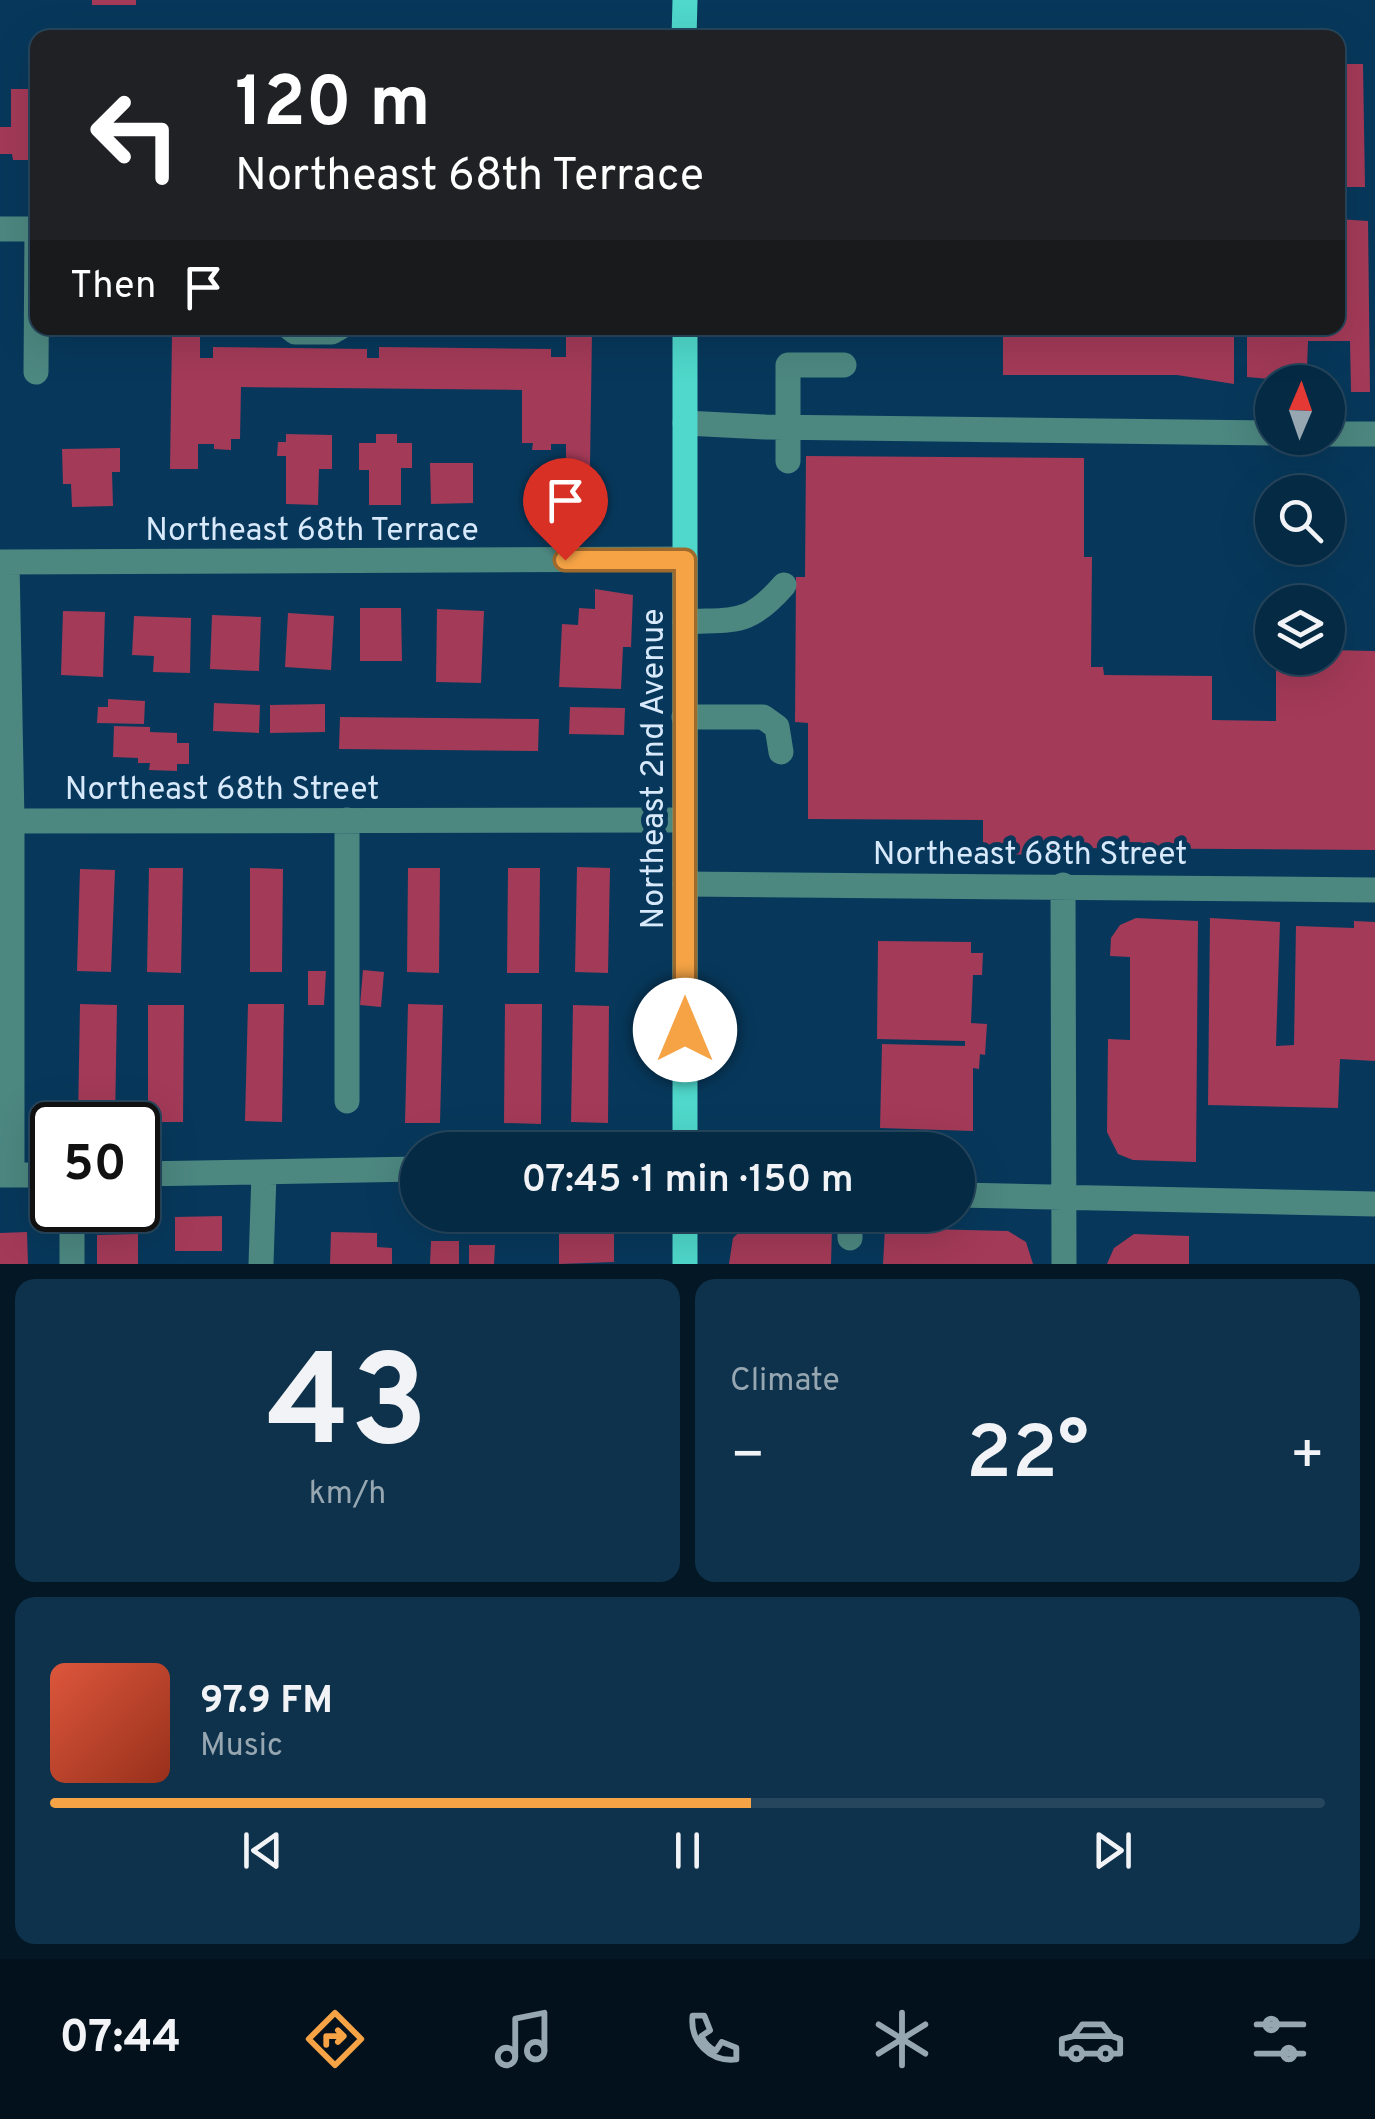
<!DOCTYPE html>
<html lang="en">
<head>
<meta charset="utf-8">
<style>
	:root { --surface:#052a44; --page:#0e324b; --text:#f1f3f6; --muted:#97a7b2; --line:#26465d; --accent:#f5a345 }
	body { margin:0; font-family:Overpass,sans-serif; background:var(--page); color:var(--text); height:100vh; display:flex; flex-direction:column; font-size:38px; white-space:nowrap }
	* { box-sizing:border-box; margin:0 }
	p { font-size:32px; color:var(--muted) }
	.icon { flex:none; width:55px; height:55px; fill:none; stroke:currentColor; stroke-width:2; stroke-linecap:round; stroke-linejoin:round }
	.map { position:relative; height:1264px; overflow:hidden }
	.sheet { display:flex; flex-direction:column; gap:15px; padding:15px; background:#031725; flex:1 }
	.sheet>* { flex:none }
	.top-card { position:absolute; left:30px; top:30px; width:1315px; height:305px; border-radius:20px; box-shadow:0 10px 40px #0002,0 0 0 2px var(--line); background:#202124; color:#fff; overflow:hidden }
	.needle { width:65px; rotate:2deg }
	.tools { position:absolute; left:1255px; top:365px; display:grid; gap:20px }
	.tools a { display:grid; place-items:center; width:90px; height:90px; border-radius:50%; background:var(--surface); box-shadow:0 10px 40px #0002,0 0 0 2px var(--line); font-size:50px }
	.speed { position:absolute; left:30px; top:1102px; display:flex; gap:20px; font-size:50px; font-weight:700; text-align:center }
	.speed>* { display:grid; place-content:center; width:130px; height:130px; border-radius:50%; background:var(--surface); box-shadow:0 10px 40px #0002,0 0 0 2px var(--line); line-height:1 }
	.speed .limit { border:5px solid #111; border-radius:15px; background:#fff; color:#111 }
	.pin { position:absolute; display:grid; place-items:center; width:85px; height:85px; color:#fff; margin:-102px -42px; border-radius:50% 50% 50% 0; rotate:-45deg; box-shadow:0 0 10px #0007 }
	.pin .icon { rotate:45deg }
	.me { position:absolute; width:110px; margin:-55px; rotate:0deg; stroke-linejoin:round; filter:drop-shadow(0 0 8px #0008) }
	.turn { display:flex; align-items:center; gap:35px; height:210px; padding:0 40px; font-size:45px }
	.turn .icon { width:130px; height:130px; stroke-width:2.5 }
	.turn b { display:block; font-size:70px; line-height:85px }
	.then { display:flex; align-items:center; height:95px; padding:0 40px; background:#0003; gap:20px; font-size:38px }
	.big { font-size:75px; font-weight:600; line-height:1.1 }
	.sheet .widget { flex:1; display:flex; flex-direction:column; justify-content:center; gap:15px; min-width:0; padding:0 35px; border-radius:20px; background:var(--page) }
	.sheet .dial { align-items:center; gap:0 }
	.dial b { font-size:130px; line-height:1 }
	.song { display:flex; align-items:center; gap:30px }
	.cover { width:120px; height:120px; border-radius:15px; background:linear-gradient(135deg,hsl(10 70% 55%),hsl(10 70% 35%)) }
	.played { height:10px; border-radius:5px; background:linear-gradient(90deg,var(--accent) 55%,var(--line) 55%) }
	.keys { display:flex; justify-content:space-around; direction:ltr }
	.heat { display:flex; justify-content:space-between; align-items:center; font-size:55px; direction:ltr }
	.sheet .tiles { flex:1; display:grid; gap:15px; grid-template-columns:1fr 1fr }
	.widget:last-child { grid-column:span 2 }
	.trip { position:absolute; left:400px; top:1132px; width:575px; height:100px; border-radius:50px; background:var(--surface); box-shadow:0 10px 40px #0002,0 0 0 2px var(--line); font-weight:600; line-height:100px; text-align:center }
	.tab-bar { display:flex; height:160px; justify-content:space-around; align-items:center; background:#02111b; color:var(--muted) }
	.tab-bar .icon { width:70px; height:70px }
	.tab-bar .on { color:var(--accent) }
	.tab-bar b { font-size:45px; color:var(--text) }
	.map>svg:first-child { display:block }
	.building { fill:#a33a58 }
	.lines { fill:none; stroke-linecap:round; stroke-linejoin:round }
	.minor { stroke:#4c8780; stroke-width:25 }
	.major { stroke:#4fd8cb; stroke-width:25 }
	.route-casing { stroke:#9f6a2d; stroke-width:25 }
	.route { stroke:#f5a345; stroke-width:18 }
	.labels { text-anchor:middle; stroke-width:10; stroke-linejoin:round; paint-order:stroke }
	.street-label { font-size:32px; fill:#d7e9fa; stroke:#07385b }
</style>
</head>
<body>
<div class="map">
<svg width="1375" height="1264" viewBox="0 0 1375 1264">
	<rect width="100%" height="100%" fill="#07385b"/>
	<!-- building -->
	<path class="building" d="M92,0H136V5H92Z
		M1121,28L1229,29V38H1122Z
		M1338,64H1363L1365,187H1338Z
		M11,89H38V160H13L12,154H0V127H11Z
		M1338,219L1368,221L1370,392H1351L1350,341H1308L1307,368L1293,367L1292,381L1247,377V328H1338Z
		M1003,328H1234V384L1177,375H1003Z
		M566,333H592L590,466H566V444H551V450H532L533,443H522V390L241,387L240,439H231V450L214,449V444H198V469H170L172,334H200V358H213V347L367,349V358H379V347L551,349V357H566Z
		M286,434L332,435V469H319L318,505L286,504V456H277L278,442H286Z
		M376,434H397V443H412V468H401V505H369V470H359V443H376Z
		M120,448V472H112L113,506L72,507L71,484H63L62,449Z
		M806,456L1084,458V557H1092L1091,667H1103L1104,675L1212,676V720L1276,721V658H1328V650L1375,651V850L1070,848V855L983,854V820L808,819V723L795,722L796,577H805Z
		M430,463H473V503L431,504Z
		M595,589L633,595L631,647H623L621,689L559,687L562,624L578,625L579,608L595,609Z
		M360,608H401L402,661H360Z
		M437,609L484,611L481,683L436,682Z
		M63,611L105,612L103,677L61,675Z
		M288,613L334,616L331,670L285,667Z
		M212,615L261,617L259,671L210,669Z
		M134,616L191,618L190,673L153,672L154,656L132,655Z
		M108,699L145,701L144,724L97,723L98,707H108Z
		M214,703L260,705L259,733L213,731Z
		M325,704V732L270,733V705Z
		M570,707L625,708L624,735L569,734Z
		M340,717L539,719L538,751L339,749Z
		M114,726L150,727V732L177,733V743H189V764H177V771L149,770L150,763H138V758L113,757Z
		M577,867L610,868L608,973L575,972Z
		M149,868H183L181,973L147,972Z
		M250,868L283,869L282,972H250Z
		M408,868H440L439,973L407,972Z
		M508,868H540L539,973H507Z
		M80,869L115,870L111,972L77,971Z
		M1136,918L1198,921L1196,1162L1133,1160L1118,1154L1107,1132L1108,1039L1130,1040V957L1110,956L1111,938L1120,925Z
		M1210,918L1280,922L1276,1046L1294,1045L1296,926L1354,928V921L1375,922V1061L1340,1059L1338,1108L1208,1105Z
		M878,941L971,942V953H983L982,975H973L971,1023L987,1024L985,1055L980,1054L979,1069L973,1068V1131L880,1128L882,1044L965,1046V1041L877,1039Z
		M363,970L384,972L381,1007L360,1005Z
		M308,971H326L324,1005H308Z
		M80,1004L117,1005L115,1122L78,1121Z
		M248,1004H284L282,1122L245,1121Z
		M408,1004L443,1005L440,1123H405Z
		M505,1004H542L541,1124L504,1123Z
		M148,1005H184L183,1122H148Z
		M573,1005L609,1006L608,1123L571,1122Z
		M222,1216V1251H175V1217Z
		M756,1224L832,1227L831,1264H729L733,1238L745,1227Z
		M885,1228L1008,1231L1026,1242L1033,1264H883Z
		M27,1232L28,1264H0V1233Z
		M331,1232L377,1233V1247L392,1248V1264H330Z
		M138,1234V1264H97V1235Z
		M559,1234H614V1262L559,1264Z
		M1134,1234L1189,1236V1264H1107L1114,1248Z
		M431,1241H459V1264H430Z
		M469,1245H495L494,1264H469Z"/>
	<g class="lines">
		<!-- minor -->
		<path class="minor" d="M0,229H38
			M290,328L295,332H332L339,328
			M36,372L37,229
			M685,423L765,427L1272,433
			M1328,434H1375
			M788,461V365H844
			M0,562L685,559
			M7,562L12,821V1175
			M685,622C736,619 748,626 784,585
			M684,717H763L777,727L781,752
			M347,820V1101
			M0,821L684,820
			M685,884L1375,890
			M1063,885L1064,1264
			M138,1174L418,1169
			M0,1175H52
			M958,1195L1375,1204
			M72,1210V1264
			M850,1238V1215
			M261,1264L264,1174"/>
		<!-- major -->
		<path class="major" d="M684,38L685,0
			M685,328V1150
			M685,1264V1215"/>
	</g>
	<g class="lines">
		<!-- route casing -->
		<g class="route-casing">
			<path id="route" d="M565,560H685V1030"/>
		</g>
		<!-- route -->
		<use href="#route" class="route"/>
	</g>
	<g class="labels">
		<!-- street labels -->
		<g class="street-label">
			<text x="312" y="540">Northeast 68th Terrace</text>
			<text transform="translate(652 769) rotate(-90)" y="11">Northeast 2nd Avenue</text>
			<text x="222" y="799">Northeast 68th Street</text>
			<text x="1030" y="864">Northeast 68th Street</text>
		</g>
	</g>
</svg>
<div class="tools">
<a><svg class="needle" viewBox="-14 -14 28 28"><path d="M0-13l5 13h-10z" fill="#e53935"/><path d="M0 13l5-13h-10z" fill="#97a7b2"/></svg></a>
<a><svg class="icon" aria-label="search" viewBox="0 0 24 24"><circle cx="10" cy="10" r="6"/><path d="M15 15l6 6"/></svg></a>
<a><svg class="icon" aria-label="layers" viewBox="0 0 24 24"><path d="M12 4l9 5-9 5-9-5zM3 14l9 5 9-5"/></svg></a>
</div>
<div class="speed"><div class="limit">50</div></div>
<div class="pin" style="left:565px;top:560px;background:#d93025"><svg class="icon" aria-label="arrive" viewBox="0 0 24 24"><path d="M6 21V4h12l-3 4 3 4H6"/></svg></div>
<svg class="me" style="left:685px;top:1030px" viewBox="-20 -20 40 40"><circle r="19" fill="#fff"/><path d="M0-13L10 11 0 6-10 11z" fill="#f5a345"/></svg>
<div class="trip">07:45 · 1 min · 150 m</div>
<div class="top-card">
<div class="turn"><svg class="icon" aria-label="left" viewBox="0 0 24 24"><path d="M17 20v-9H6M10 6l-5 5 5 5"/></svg><div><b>120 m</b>Northeast 68th Terrace</div></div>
<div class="then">Then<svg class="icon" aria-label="arrive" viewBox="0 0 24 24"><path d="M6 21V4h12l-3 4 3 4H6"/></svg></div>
</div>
</div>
<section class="sheet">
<div class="tiles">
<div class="widget dial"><b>43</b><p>km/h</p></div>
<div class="widget"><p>Climate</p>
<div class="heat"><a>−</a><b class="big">22°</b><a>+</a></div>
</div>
<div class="widget">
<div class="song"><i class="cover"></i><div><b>97.9 FM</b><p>Music</p></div></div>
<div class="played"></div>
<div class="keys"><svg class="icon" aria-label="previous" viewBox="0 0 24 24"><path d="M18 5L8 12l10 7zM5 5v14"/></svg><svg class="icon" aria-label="pause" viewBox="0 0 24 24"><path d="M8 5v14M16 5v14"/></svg><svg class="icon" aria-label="next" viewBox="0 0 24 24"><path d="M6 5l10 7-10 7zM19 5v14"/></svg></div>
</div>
</div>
</section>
<nav class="tab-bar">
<b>07:44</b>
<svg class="icon on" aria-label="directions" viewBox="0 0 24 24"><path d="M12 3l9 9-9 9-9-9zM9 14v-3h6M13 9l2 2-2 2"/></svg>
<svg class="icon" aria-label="music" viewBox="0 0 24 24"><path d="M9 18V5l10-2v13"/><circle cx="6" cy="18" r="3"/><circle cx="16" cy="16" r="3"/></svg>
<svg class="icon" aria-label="phone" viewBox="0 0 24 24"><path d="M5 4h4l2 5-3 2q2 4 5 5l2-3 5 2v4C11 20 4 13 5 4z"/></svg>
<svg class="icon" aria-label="climate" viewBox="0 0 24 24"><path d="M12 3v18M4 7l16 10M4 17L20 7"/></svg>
<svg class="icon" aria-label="car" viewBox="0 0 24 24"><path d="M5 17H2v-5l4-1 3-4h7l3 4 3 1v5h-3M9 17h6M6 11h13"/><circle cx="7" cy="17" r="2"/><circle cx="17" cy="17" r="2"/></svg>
<svg class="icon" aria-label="filters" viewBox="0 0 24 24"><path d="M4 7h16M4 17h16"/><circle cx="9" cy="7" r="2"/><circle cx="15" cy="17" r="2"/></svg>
</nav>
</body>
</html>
